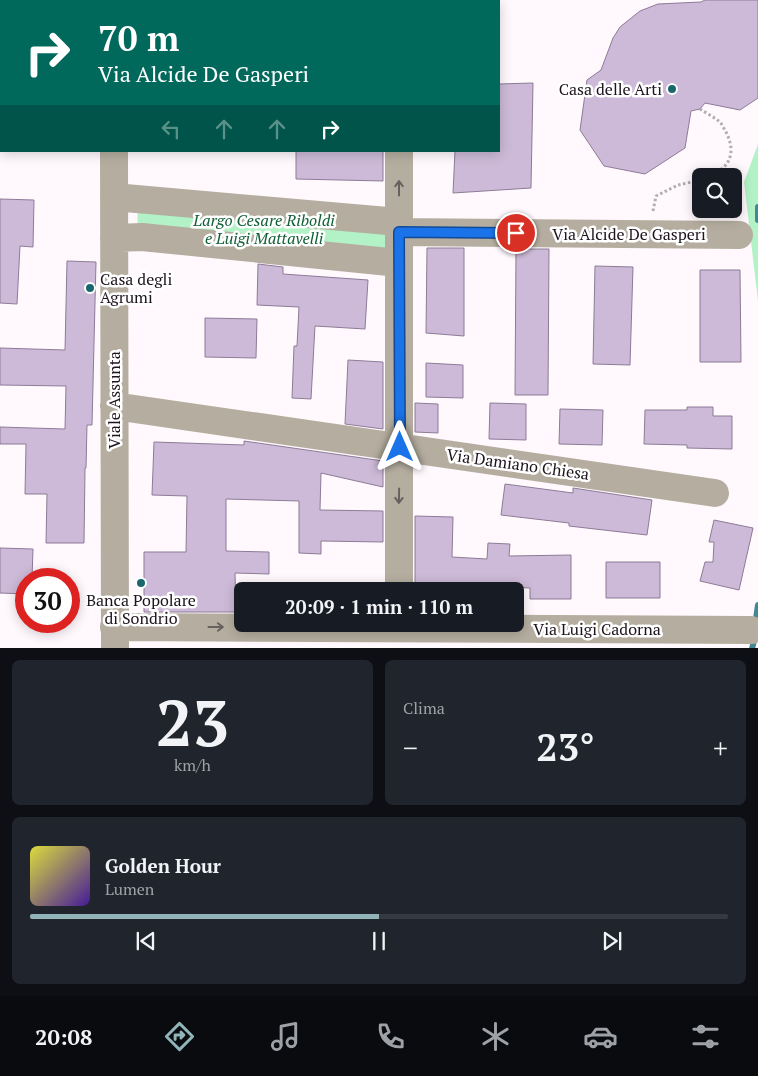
<!DOCTYPE html>
<html lang="it">
<head>
<meta charset="utf-8">
<style>
	:root { --surface:#171b24; --page:#20242c; --text:#f1f3f6; --muted:#9ea1a6; --line:#363941; --accent:#90b4b8 }
	body { margin:0; font-family:"PT Serif",serif; background:var(--page); color:var(--text); height:100vh; display:flex; flex-direction:column; font-size:19px; white-space:nowrap }
	* { box-sizing:border-box; margin:0 }
	p { font-size:16px; color:var(--muted) }
	.icon { flex:none; width:28px; height:28px; fill:none; stroke:currentColor; stroke-width:2; stroke-linecap:round; stroke-linejoin:round }
	.map { position:relative; height:648px; overflow:hidden }
	.panel { display:flex; flex-direction:column; gap:12px; padding:12px; background:#0d0f14; flex:1 }
	.panel>* { flex:none }
	.banner { position:absolute; left:0px; top:0px; width:500px; height:152px; box-shadow:0 2px 12px #0003; background:#00695c; color:#fff; overflow:hidden }
	.tools { position:absolute; left:692px; top:168px; display:grid; gap:10px }
	.tools a { display:grid; place-items:center; width:50px; height:50px; border-radius:8px; background:var(--surface); box-shadow:0 2px 12px #0003; font-size:25px }
	.speed { position:absolute; left:15px; top:568px; display:flex; gap:10px; font-size:25px; font-weight:700; text-align:center }
	.speed>* { display:grid; place-content:center; width:65px; height:65px; border-radius:50%; background:var(--surface); box-shadow:0 2px 12px #0003; line-height:1 }
	.speed .limit { border:8px solid #d22; background:#fff; color:#111 }
	.pin { position:absolute; display:grid; place-items:center; width:42px; height:42px; color:#fff; margin:-21px; border:2px solid #fff; border-radius:50%; box-shadow:0 1px 5px #0007 }
	.me { position:absolute; width:55px; margin:-28px; rotate:0deg; stroke-linejoin:round; filter:drop-shadow(0 0 4px #0008) }
	.turn { display:flex; align-items:center; gap:18px; height:105px; padding:0 15px; font-size:22px }
	.turn .icon { width:65px; height:65px; stroke-width:2.5 }
	.turn b { display:block; font-size:35px; line-height:42px }
	.lanes { display:flex; align-items:center; height:48px; padding:0 15px; background:#0003; justify-content:center; gap:25px; direction:ltr }
	.lanes .off { opacity:.35 }
	.big { font-size:38px; font-weight:600; line-height:1.1 }
	.panel .tile { flex:1; display:flex; flex-direction:column; justify-content:center; gap:8px; min-width:0; padding:0 18px; border-radius:8px; background:var(--page) }
	.panel .dial { align-items:center; gap:0 }
	.dial b { font-size:65px; line-height:1 }
	.song { display:flex; align-items:center; gap:15px }
	.cover { width:60px; height:60px; border-radius:8px; background:linear-gradient(135deg,hsl(60 70% 55%),hsl(260 70% 35%)) }
	.played { height:5px; border-radius:2px; background:linear-gradient(90deg,var(--accent) 50%,var(--line) 50%) }
	.keys { display:flex; justify-content:space-around; direction:ltr }
	.heat { display:flex; justify-content:space-between; align-items:center; font-size:28px; direction:ltr }
	.panel .tiles { flex:1; display:grid; gap:12px; grid-template-columns:1fr 1fr }
	.tile:last-child { grid-column:span 2 }
	.trip { position:absolute; left:234px; top:582px; width:290px; height:50px; border-radius:8px; background:var(--surface); box-shadow:0 2px 12px #0003; font-weight:600; line-height:50px; text-align:center }
	.menu { display:flex; height:80px; justify-content:space-around; align-items:center; background:#090b0e; color:var(--muted) }
	.menu .icon { width:35px; height:35px }
	.menu .current { color:var(--accent) }
	.menu b { font-size:22px; color:var(--text) }
	.map>svg:first-child { display:block }
	.green { fill:#b2f2c6 }
	.lines { fill:none; stroke-linecap:round; stroke-linejoin:round }
	.stream { stroke:#438694; stroke-width:6 }
	.building { fill:#cdbad8; stroke:#8d7b97 }
	.path { stroke:#b3acb2; stroke-width:3; stroke-dasharray:2.5 2.5; stroke-linecap:butt }
	.minor { stroke:#b5aea0; stroke-width:28 }
	.oneway { stroke:#68605e }
	.route-casing { stroke:#114b97; stroke-width:12 }
	.route { stroke:#1a73e8; stroke-width:9 }
	.poi-dot { fill:#19676c; stroke:#fff; stroke-width:2 }
	.labels { text-anchor:middle; stroke-width:5; stroke-linejoin:round; paint-order:stroke }
	.poi-label { font-size:16px; fill:#1c131c; stroke:#fff; text-anchor:end }
	.park-label { font-size:16px; font-style:italic; fill:#105f36; stroke:#fff }
	.street-label { font-size:16px; fill:#1c131c; stroke:#fff }
</style>
</head>
<body>
<div class="map">
<svg width="758" height="649" viewBox="0 0 758 649">
	<rect width="100%" height="100%" fill="#fff9fe"/>
	<!-- green -->
	<path class="green" d="M758,144V301L744,182Z
		M138,187L391,210L389,272L137,250Z"/>
	<g class="lines">
		<!-- stream -->
		<path class="stream" d="M758,207V220
			M755,626L758,605
			M752,649L755,636"/>
	</g>
	<!-- building -->
	<path class="building" d="M705,0H758V98L740,110L705,103L700,109L691,111L685,148L645,174L604,166L580,130L587,80L601,70L613,38L620,27L640,11L658,4L701,2Z
		M533,83L531,188L453,193L455,151H499V84Z
		M296,151H383V181L296,179Z
		M0,199L34,200L33,247L20,246L17,304L0,303Z
		M427,248H464V336L426,333Z
		M516,249H549L548,395H515Z
		M67,261L96,262L92,425H87L86,468H85L84,543H46L47,494H25L26,444H0V427L65,429L66,386L0,385V348L65,350Z
		M258,264L283,267V274L368,280L365,329L315,326L311,399L292,398L294,346H297L299,307L257,305Z
		M595,266L633,267L630,365L593,364Z
		M700,270H740L741,362H700Z
		M205,318L257,319L256,358L205,357Z
		M348,360L383,362V429L345,424Z
		M426,363L463,365V398L426,397Z
		M415,403L438,404V433L415,432Z
		M490,403L526,404V440L489,439Z
		M687,407H713V416H732V449L687,448V445L644,444L645,410H687Z
		M560,409L603,410L602,445L559,444Z
		M244,441L383,461V487L321,473L320,510L383,511V542L321,541V554L299,553V501L226,499V551L269,552V574L235,573L236,612H144V552H186L187,496L152,495L154,442L244,445Z
		M505,484L573,493V488L652,500L647,535L569,526V523L501,515Z
		M415,516L453,517L452,557L487,559L488,543L510,544L509,556L571,555V599H530V588L458,585L457,591H415Z
		M714,520L753,528L739,590L700,581L705,562H713L714,542H709Z
		M0,548L33,549L32,579H26V594L0,593Z
		M606,562H660V598H606Z"/>
	<g class="lines">
		<!-- path -->
		<path class="path" d="M700,109C706,113 714,117 720,122C722,124 724,129 726,132C736,152 731,166 711,176
			M653,211L656,196L678,185L701,180"/>
		<!-- minor -->
		<path class="minor" d="M114,0V1
			M400,1V0
			M0,16H1
			M114,151L115,649
			M114,197L399,222
			M399,232L739,235
			M114,238L142,237L399,263
			M114,406L715,493
			M399,591V151
			M114,627L751,630"/>
	</g>
	<!-- one-way arrows -->
	<defs><path id="oneway-shaft" d="M-6 0H5M1.5-3L5.5 0L1.5 3" fill="none" stroke-width="1.6" stroke-linecap="round" stroke-linejoin="round" transform="scale(1.25)"/></defs>
	<g class="oneway">
		<use href="#oneway-shaft" transform="translate(399 188) rotate(-90)"/>
		<use href="#oneway-shaft" transform="translate(399 496) rotate(91)"/>
		<use href="#oneway-shaft" transform="translate(216 627)"/>
	</g>
	<g class="lines">
		<!-- route casing -->
		<g class="route-casing">
			<path id="route" d="M400,447L399,232L516,233"/>
		</g>
		<!-- route -->
		<use href="#route" class="route"/>
	</g>
	<!-- markers -->
	<g class="poi-dot">
		<circle cx="672" cy="89" r="5"/>
		<circle cx="90" cy="288" r="5"/>
		<circle cx="141" cy="583" r="5"/>
	</g>
	<g class="labels">
		<!-- poi labels -->
		<g class="poi-label">
			<text x="662" y="95">Casa delle Arti</text>
			<text x="100" y="285" text-anchor="start">Casa degli<tspan x="100" dy="18">Agrumi</tspan></text>
			<text x="141" y="606" text-anchor="middle">Banca Popolare<tspan x="141" dy="18">di Sondrio</tspan></text>
		</g>
		<!-- park labels -->
		<g class="park-label">
			<text x="264" y="226">Largo Cesare Riboldi<tspan x="264" dy="18">e Luigi Mattavelli</tspan></text>
		</g>
		<!-- street labels -->
		<g class="street-label">
			<text x="629" y="240">Via Alcide De Gasperi</text>
			<text transform="translate(114 400) rotate(-90)" y="6">Viale Assunta</text>
			<text transform="translate(518 464) rotate(8)" y="6">Via Damiano Chiesa</text>
			<text x="597" y="635">Via Luigi Cadorna</text>
		</g>
	</g>
</svg>
<div class="tools">
<a><svg class="icon" aria-label="search" viewBox="0 0 24 24"><circle cx="10" cy="10" r="6"/><path d="M15 15l6 6"/></svg></a>
</div>
<div class="speed"><div class="limit">30</div></div>
<div class="pin" style="left:516px;top:233px;background:#d93025"><svg class="icon" aria-label="arrive" viewBox="0 0 24 24"><path d="M6 21V4h12l-3 4 3 4H6"/></svg></div>
<svg class="me" style="left:400px;top:447px" viewBox="-20 -20 40 40"><path d="M0-17L14 15 0 8-14 15z" fill="#1a73e8" stroke="#fff" stroke-width="4"/></svg>
<div class="trip">20:09 · 1 min · 110 m</div>
<div class="banner">
<div class="turn"><svg class="icon" aria-label="right" viewBox="0 0 24 24"><path d="M7 20v-9h11M14 6l5 5-5 5"/></svg><div><b>70 m</b>Via Alcide De Gasperi</div></div>
<div class="lanes"><svg class="icon off" aria-label="left" viewBox="0 0 24 24"><path d="M17 20v-9H6M10 6l-5 5 5 5"/></svg><svg class="icon off" aria-label="ahead" viewBox="0 0 24 24"><path d="M12 20V5M6 11l6-6 6 6"/></svg><svg class="icon off" aria-label="ahead" viewBox="0 0 24 24"><path d="M12 20V5M6 11l6-6 6 6"/></svg><svg class="icon" aria-label="right" viewBox="0 0 24 24"><path d="M7 20v-9h11M14 6l5 5-5 5"/></svg></div>
</div>
</div>
<section class="panel">
<div class="tiles">
<div class="tile dial"><b>23</b><p>km/h</p></div>
<div class="tile"><p>Clima</p>
<div class="heat"><a>−</a><b class="big">23°</b><a>+</a></div>
</div>
<div class="tile">
<div class="song"><i class="cover"></i><div><b>Golden Hour</b><p>Lumen</p></div></div>
<div class="played"></div>
<div class="keys"><svg class="icon" aria-label="previous" viewBox="0 0 24 24"><path d="M18 5L8 12l10 7zM5 5v14"/></svg><svg class="icon" aria-label="pause" viewBox="0 0 24 24"><path d="M8 5v14M16 5v14"/></svg><svg class="icon" aria-label="next" viewBox="0 0 24 24"><path d="M6 5l10 7-10 7zM19 5v14"/></svg></div>
</div>
</div>
</section>
<nav class="menu">
<b>20:08</b>
<svg class="icon current" aria-label="directions" viewBox="0 0 24 24"><path d="M12 3l9 9-9 9-9-9zM9 14v-3h6M13 9l2 2-2 2"/></svg>
<svg class="icon" aria-label="music" viewBox="0 0 24 24"><path d="M9 18V5l10-2v13"/><circle cx="6" cy="18" r="3"/><circle cx="16" cy="16" r="3"/></svg>
<svg class="icon" aria-label="phone" viewBox="0 0 24 24"><path d="M5 4h4l2 5-3 2q2 4 5 5l2-3 5 2v4C11 20 4 13 5 4z"/></svg>
<svg class="icon" aria-label="climate" viewBox="0 0 24 24"><path d="M12 3v18M4 7l16 10M4 17L20 7"/></svg>
<svg class="icon" aria-label="car" viewBox="0 0 24 24"><path d="M5 17H2v-5l4-1 3-4h7l3 4 3 1v5h-3M9 17h6M6 11h13"/><circle cx="7" cy="17" r="2"/><circle cx="17" cy="17" r="2"/></svg>
<svg class="icon" aria-label="filters" viewBox="0 0 24 24"><path d="M4 7h16M4 17h16"/><circle cx="9" cy="7" r="2"/><circle cx="15" cy="17" r="2"/></svg>
</nav>
</body>
</html>
